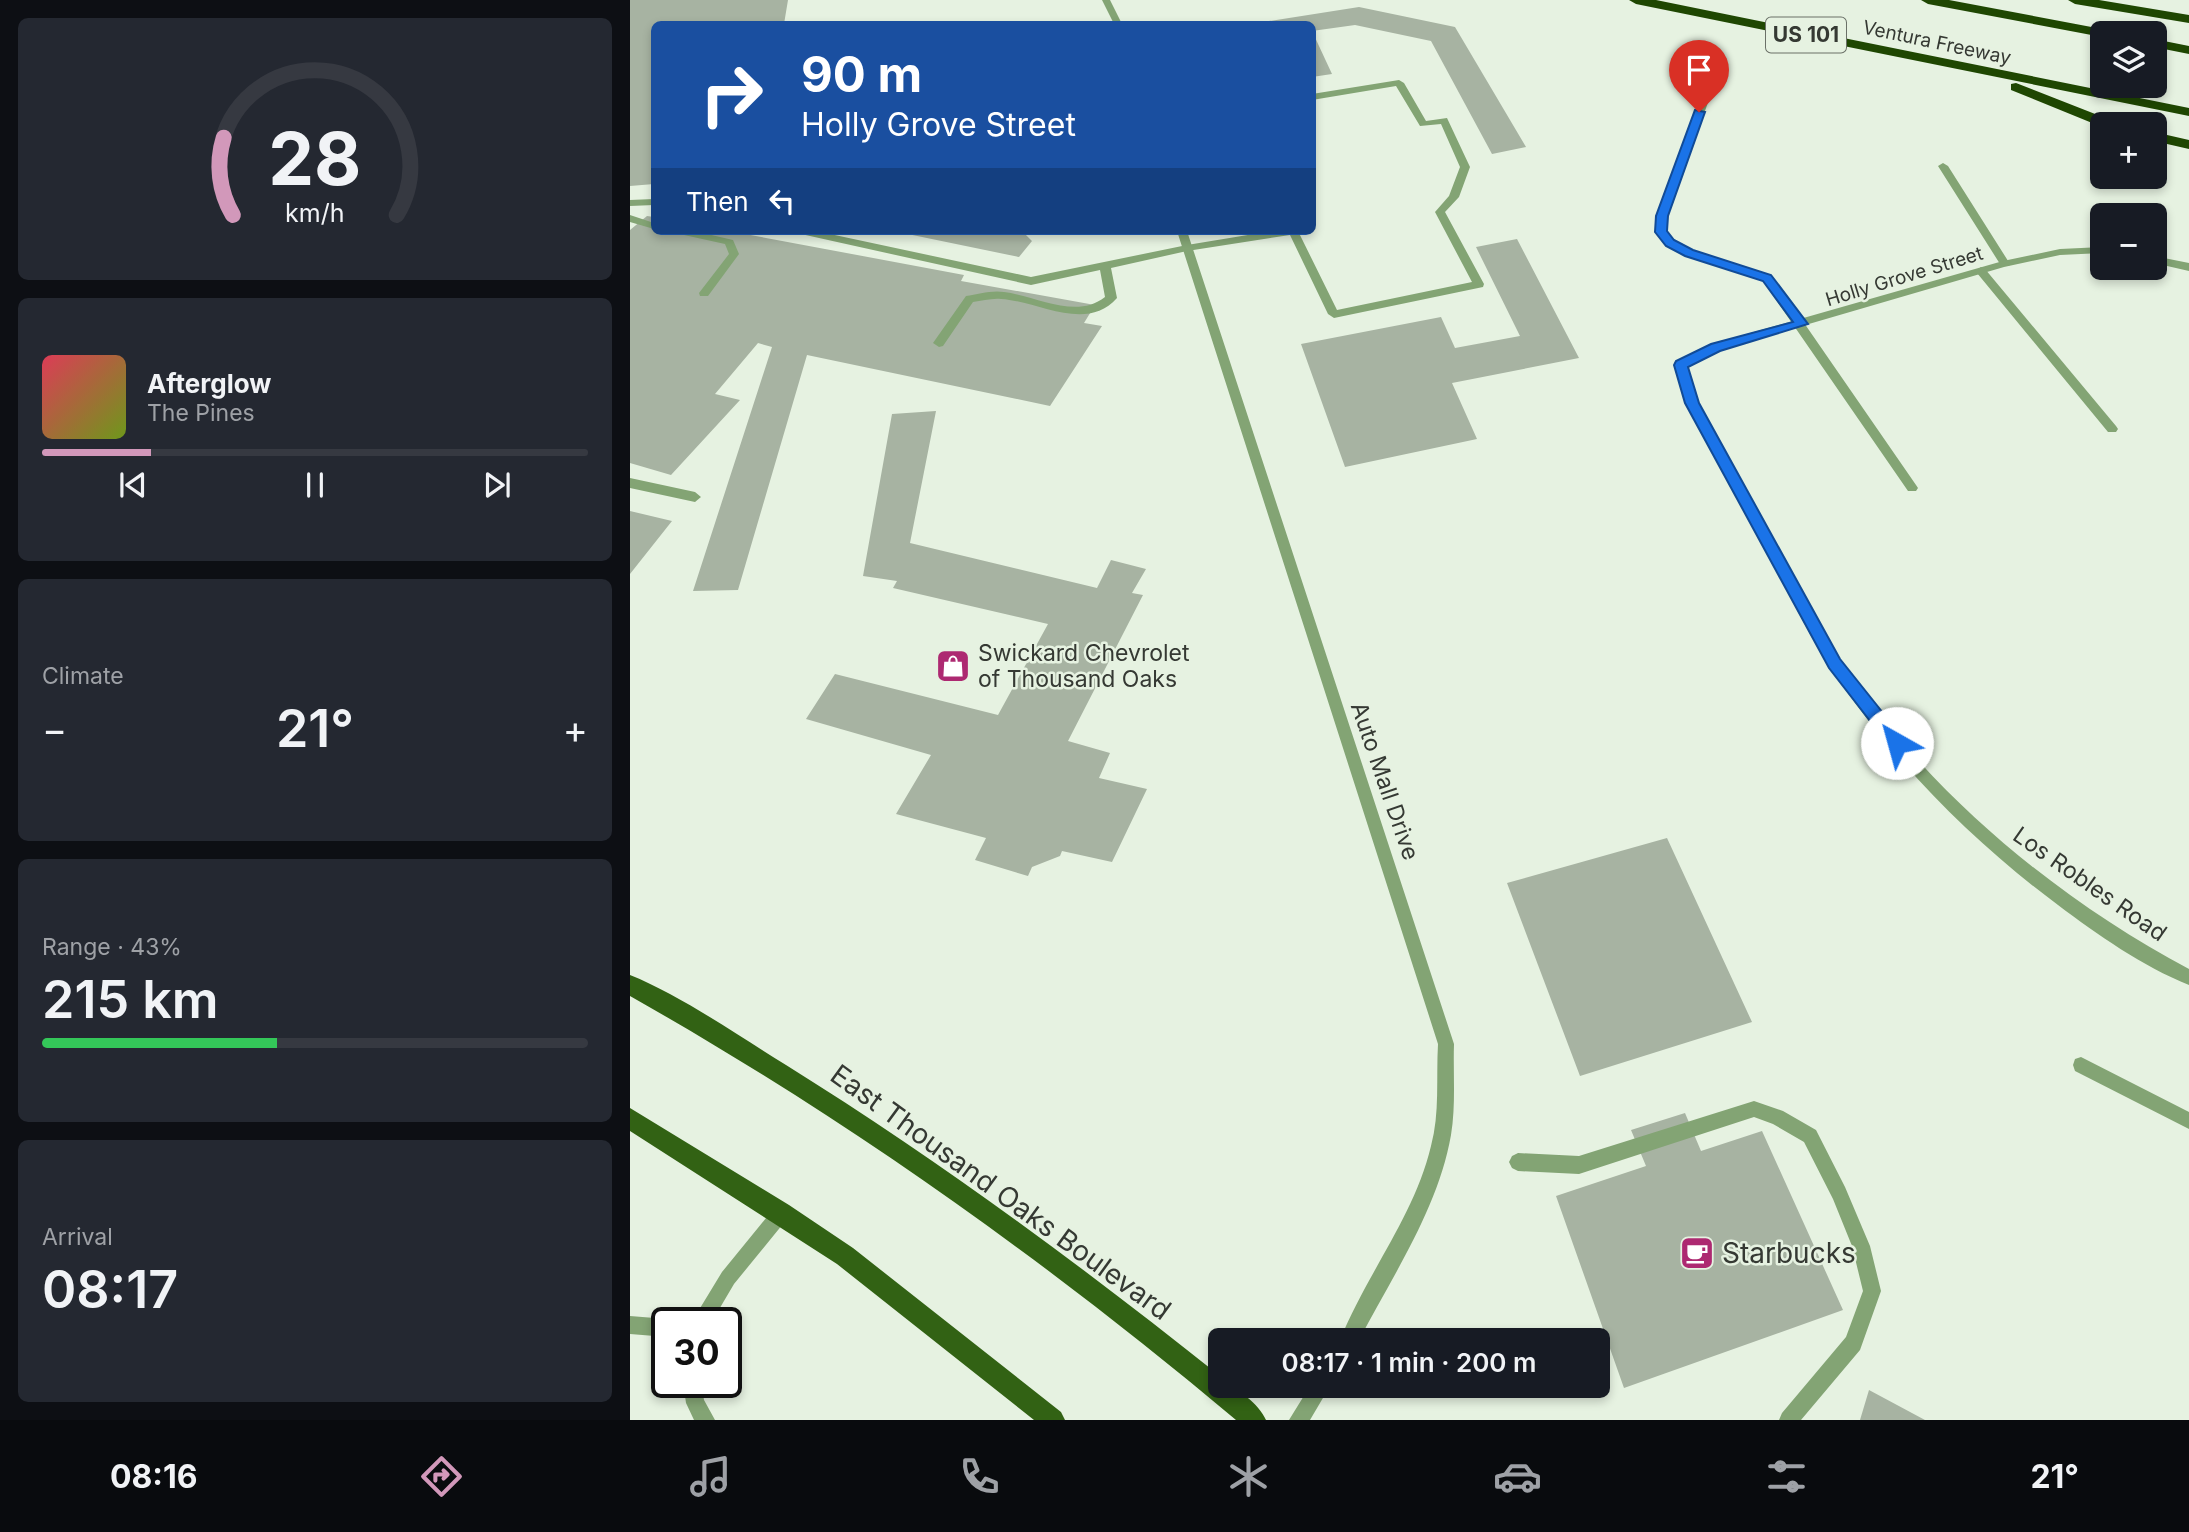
<!DOCTYPE html>
<html lang="en">
<head>
<meta charset="utf-8">
<style>
	:root { --surface:#171b24; --page:#242831; --text:#f1f3f6; --muted:#9ea1a6; --line:#363941; --accent:#d298ba }
	body { margin:0; font-family:Inter,sans-serif; background:var(--page); color:var(--text); height:100vh; display:flex; flex-direction:column; font-size:26px; white-space:nowrap }
	* { box-sizing:border-box; margin:0 }
	p { font-size:23px; color:var(--muted) }
	.icon { flex:none; width:38px; height:38px; fill:none; stroke:currentColor; stroke-width:2; stroke-linecap:round; stroke-linejoin:round }
	.map { position:relative; flex:1; overflow:hidden }
	.panel { display:flex; flex-direction:column; gap:18px; padding:18px; background:#0d0f14; width:630px }
	.panel>* { flex:none }
	.banner { position:absolute; left:21px; top:21px; width:665px; height:214px; border-radius:10px; box-shadow:0 4px 10px #0003; background:#1a4fa0; color:#fff; overflow:hidden }
	.tools { position:absolute; left:1460px; top:21px; display:grid; gap:14px }
	.tools a { display:grid; place-items:center; width:77px; height:77px; border-radius:10px; background:var(--surface); box-shadow:0 4px 10px #0003; font-size:35px }
	.speed { position:absolute; left:21px; top:1307px; display:flex; gap:14px; font-size:35px; font-weight:700; text-align:center }
	.speed>* { display:grid; place-content:center; width:91px; height:91px; border-radius:50%; background:var(--surface); box-shadow:0 4px 10px #0003; line-height:1 }
	.speed .limit { border:4px solid #111; border-radius:10px; background:#fff; color:#111 }
	.pin { position:absolute; display:grid; place-items:center; width:60px; height:60px; color:#fff; margin:-72px -30px; border-radius:50% 50% 50% 0; rotate:-45deg; box-shadow:0 0 7px #0007 }
	.pin .icon { rotate:45deg }
	.me { position:absolute; width:77px; margin:-38px; rotate:322deg; stroke-linejoin:round; filter:drop-shadow(0 0 5px #0008) }
	.turn { display:flex; align-items:center; gap:24px; height:147px; padding:0 35px; font-size:32px }
	.turn .icon { width:91px; height:91px; stroke-width:2.5 }
	.turn b { display:block; font-size:49px; line-height:60px }
	.then { display:flex; align-items:center; height:66px; padding:0 35px; background:#0003; gap:14px; font-size:26px }
	.big { font-size:52px; font-weight:600; line-height:1.1 }
	.panel .widget { flex:1; display:flex; flex-direction:column; justify-content:center; gap:10px; min-width:0; padding:0 24px; border-radius:10px; background:var(--page) }
	.panel .dial { align-items:center; gap:0 }
	.dial svg { height:182px; overflow:visible; fill:none; stroke:var(--line); stroke-width:7; stroke-linecap:round; text-anchor:middle }
	.dial text { fill:var(--text); stroke:none }
	.song { display:flex; align-items:center; gap:21px }
	.cover { width:84px; height:84px; border-radius:10px; background:linear-gradient(135deg,hsl(350 70% 55%),hsl(80 70% 35%)) }
	.played { height:7px; border-radius:4px; background:linear-gradient(90deg,var(--accent) 20%,var(--line) 20%) }
	.keys { display:flex; justify-content:space-around; direction:ltr }
	.heat { display:flex; justify-content:space-between; align-items:center; font-size:38px; direction:ltr }
	.charge { height:10px; border-radius:5px; background:linear-gradient(90deg,#34c759 43%,var(--line) 0) }
	.trip { position:absolute; left:578px; top:1328px; width:402px; height:70px; border-radius:10px; background:var(--surface); box-shadow:0 4px 10px #0003; font-weight:600; line-height:70px; text-align:center }
	.tabs { display:flex; height:112px; justify-content:space-around; align-items:center; background:#090b0e; color:var(--muted) }
	.tabs .icon { width:49px; height:49px }
	.tabs .current { color:var(--accent) }
	.tabs b { font-size:32px; color:var(--text) }
	main { display:flex; flex:1; min-height:0 }
	.map>svg:first-child { display:block }
	.building { fill:#a7b3a2 }
	.lines { fill:none; stroke-linecap:round; stroke-linejoin:round }
	.service { fill:#83a474; fill-rule:evenodd }
	.minor { fill:#83a474; fill-rule:evenodd }
	.primary { fill:#326214; fill-rule:evenodd }
	.motorway { fill:#1f4702; fill-rule:evenodd }
	.route { fill:#1a73e8; stroke:#114b97; stroke-width:2 }
	.labels { text-anchor:middle; stroke-width:5; stroke-linejoin:round; paint-order:stroke }
	.far-street-label { font-size:19px; fill:#353933; stroke:#e6f2e1 }
	.shield { fill:#e6f2e1; stroke:#6a7067; stroke-width:2 }
	.shield-label { font-size:21px; font-weight:bold; fill:#353933 }
	.poi-label { font-size:23px; fill:#353933; stroke:#e6f2e1; text-anchor:start }
	.street-label { font-size:23px; fill:#353933; stroke:#e6f2e1 }
	.near-street-label { font-size:28px; fill:#353933; stroke:#e6f2e1 }
	.near-poi-label { font-size:28px; fill:#353933; stroke:#e6f2e1; text-anchor:start }
</style>
</head>
<body>
<main>
<section class="panel">
<div class="widget dial"><svg viewBox="0 0 100 80">
<path d="M14 69A42 42 0 1 1 86 69"/>
<path d="M14 69A42 42 0 0 1 10 35" stroke="#d298ba"/>
<text x="50" y="56" font-size="32" font-weight="700">28</text>
<text x="50" y="72" font-size="11">km/h</text>
</svg></div>
<div class="widget">
<div class="song"><i class="cover"></i><div><b>Afterglow</b><p>The Pines</p></div></div>
<div class="played"></div>
<div class="keys"><svg class="icon" aria-label="previous" viewBox="0 0 24 24"><path d="M18 5L8 12l10 7zM5 5v14"/></svg><svg class="icon" aria-label="pause" viewBox="0 0 24 24"><path d="M8 5v14M16 5v14"/></svg><svg class="icon" aria-label="next" viewBox="0 0 24 24"><path d="M6 5l10 7-10 7zM19 5v14"/></svg></div>
</div>
<div class="widget"><p>Climate</p>
<div class="heat"><a>−</a><b class="big">21°</b><a>+</a></div>
</div>
<div class="widget"><p>Range · 43%</p><b class="big">215 km</b><div class="charge"></div></div>
<div class="widget"><p>Arrival</p><b class="big">08:17</b></div>
</section>
<div class="map">
<svg width="1559" height="1420" viewBox="0 0 1559 1420">
	<rect width="100%" height="100%" fill="#e6f2e1"/>
	<!-- building -->
	<path class="building" d="M0,0H158L154,24H24V184L0,186Z
		M729,7L825,27L896,147L862,154L801,41L725,25L682,31V24H620Z
		M682,31L702,74L682,77Z
		M17,216L24,217V231H99L334,275L331,281L465,305L454,323L472,326L420,406L177,355L108,590L63,591L142,347L128,343L85,394L110,400L41,475L0,463V230Z
		M263,231H405V232L395,234L402,241L389,257Z
		M887,239L949,358L822,383L847,439L715,467L671,344L811,317L825,348L890,336L846,247Z
		M306,411L280,543L467,588L481,560L516,569L502,593L513,595L438,741L480,753L469,778L517,789L482,862L432,851L430,856L402,867L398,876L345,860L356,838L266,814L301,755L176,719L205,674L368,715L418,624L263,588L267,581L233,576L262,414Z
		M0,511L42,521L0,574Z
		M1037,838L1122,1022L950,1076L877,883Z
		M1055,1113L1071,1151L1132,1131L1213,1310L994,1388L926,1196L1016,1166L1001,1130Z
		M1239,1390L1295,1420H1230Z"/>
	<g class="lines">
		<!-- service -->
		<path class="service" d="M769,80L774,83L796,121L817,118L840,167L829,197L815,212L854,284L853,287L704,318L698,314L660,235L557,251L481,268L487,298C456,333 408,301 371,299C362,298 352,301 343,302L313,346L309,347L303,343L336,296C348,294 362,290 374,292C407,296 446,320 475,297L470,270L401,285L171,234L166,231H186L401,277L557,245L642,231H668L707,310L842,282L805,212L819,196L830,167L811,124L790,126L766,86L682,100V94Z
			M1079,83L1084,86L1037,216L1036,232L1044,241L1063,251L1141,275L1286,485L1288,488L1286,491H1278L1133,281L1055,255L1036,245L1026,232L1027,216L1074,86Z
			M1313,163L1318,166L1380,264L1379,266H1371L1370,264L1308,166Z
			M24,199V205L0,206V200Z
			M0,215L24,223V229L0,222Z
			M44,231H64L103,240L109,254L78,296H70L69,293L99,254L95,244L45,233Z
			M1351,267L1355,269L1486,426L1488,429L1486,432H1478L1347,273L1346,271Z
			M0,478L65,492L71,497L65,502L0,488Z
			M1451,1057L1559,1112V1129L1445,1071L1443,1065L1445,1059Z
			M1124,1101L1153,1111L1186,1130L1215,1187L1240,1246L1251,1291L1230,1350L1171,1420H1149L1152,1413L1216,1337L1233,1291L1222,1246L1203,1199L1174,1142L1143,1124L1124,1117L949,1174L888,1171L882,1168L879,1162L882,1156L888,1153L949,1156Z
			M151,1204L157,1207L160,1213L157,1219L104,1284L81,1323H61L92,1272L145,1207Z
			M0,1316L37,1319L44,1323H37V1337L0,1334Z
			M53,1382H71L74,1400L85,1420H64L56,1403Z"/>
		<!-- minor -->
		<path class="minor" d="M472,0H480L492,24H484Z
			M547,231H557L824,1044C823,1074 826,1105 821,1135C808,1209 763,1275 729,1340H710C737,1273 784,1217 801,1146C810,1113 806,1078 808,1044Z
			M1472,247V253L1430,255L1374,267L1090,350L1057,367L1068,403L1193,631C1274,773 1416,893 1559,969V985C1512,966 1468,935 1428,905C1339,839 1259,757 1198,664C1178,633 1162,599 1144,566C1115,512 1085,458 1056,403L1045,365L1082,344L1373,261L1430,249Z
			M1524,256L1559,263V271L1524,263Z
			M680,1386H700L680,1420H659Z"/>
		<!-- primary -->
		<path class="primary" d="M0,975C50,995 109,1036 156,1065C307,1159 451,1265 590,1376V1386C607,1386 629,1404 636,1420H606C417,1261 214,1117 0,996Z
			M0,1108L159,1205L223,1248L431,1412L435,1420H404L207,1264L0,1131Z"/>
		<!-- motorway -->
		<path class="motorway" d="M999,0H1026L1559,108V116L1006,4Z
			M1291,0H1319L1472,29L1479,33H1472V37L1298,4Z
			M1438,0H1469L1559,15V23L1445,4Z
			M1524,39L1559,46V54L1524,47Z
			M1386,83L1483,121L1485,124L1472,127L1381,90V84Z
			M1524,132L1559,140V149L1524,141Z"/>
	</g>
	<!-- route -->
	<path class="route" d="M1065,110L1075,112L1038,216L1037,231L1044,240L1063,250L1141,275L1178,324L1090,351L1058,367L1069,403L1210,659L1273,738V748H1261L1199,668L1055,403L1044,365L1046,361L1081,344L1163,322L1133,281L1055,256L1036,246L1025,232L1026,216Z"/>
	<!-- icons -->
	<defs>
		<g id="shop-square" transform="scale(1.75)"><rect x="-9" y="-9" width="18" height="18" rx="4" fill="#ad2971" stroke="#e6f2e1"/><path d="M-5-2.5h2.3a2.7 3.5 0 0 1 5.4 0H5L5.5 6h-11ZM-1.5-2.5h3a1.5 2.3 0 0 0-3 0Z" fill="#fff"/></g>
		<g id="cafe-square" transform="scale(1.75)"><rect x="-9" y="-9" width="18" height="18" rx="4" fill="#ad2971" stroke="#e6f2e1"/><path d="M-5.5-4.5H6V0H3Q3 3.5 0 3.5H-2.5Q-5.5 3.5-5.5 0ZM3-3.2v2h1.7v-2ZM-6 4.5H4V6H-6Z" fill="#fff"/></g>
	</defs>
	<g fill-rule="evenodd">
		<use href="#shop-square" x="323" y="666"/>
		<use href="#cafe-square" x="1067" y="1253"/>
	</g>
	<g class="labels">
		<!-- far-street labels -->
		<g class="far-street-label">
			<text transform="translate(1307 42) rotate(12)" y="7">Ventura Freeway</text>
			<text transform="translate(1274 276) rotate(-17)" y="7">Holly Grove Street</text>
		</g>
		<!-- shield labels -->
		<rect class="shield" x="1136" y="17.5" width="80" height="35" rx="5"/>
		<g class="shield-label">
			<text x="1176" y="42">US 101</text>
		</g>
		<!-- poi labels -->
		<g class="poi-label">
			<text x="348" y="661">Swickard Chevrolet<tspan x="348" dy="26">of Thousand Oaks</tspan></text>
		</g>
		<!-- street labels -->
		<g class="street-label">
			<text transform="translate(755 781) rotate(71)" y="8">Auto Mall Drive</text>
			<text transform="translate(1460 884) rotate(35)" y="8">Los Robles Road</text>
		</g>
		<!-- near-street labels -->
		<g class="near-street-label">
			<text transform="translate(371 1192) rotate(36)" y="10">East Thousand Oaks Boulevard</text>
		</g>
		<!-- near-poi labels -->
		<g class="near-poi-label">
			<text x="1092" y="1263">Starbucks</text>
		</g>
	</g>
</svg>
<div class="tools">
<a><svg class="icon" aria-label="layers" viewBox="0 0 24 24"><path d="M12 4l9 5-9 5-9-5zM3 14l9 5 9-5"/></svg></a>
<a>+</a>
<a>−</a>
</div>
<div class="speed"><div class="limit">30</div></div>
<div class="pin" style="left:1069px;top:112px;background:#d93025"><svg class="icon" aria-label="arrive" viewBox="0 0 24 24"><path d="M6 21V4h12l-3 4 3 4H6"/></svg></div>
<svg class="me" style="left:1267px;top:743px" viewBox="-20 -20 40 40"><circle r="19" fill="#fff"/><path d="M0-13L10 11 0 6-10 11z" fill="#1a73e8"/></svg>
<div class="trip">08:17 · 1 min · 200 m</div>
<div class="banner">
<div class="turn"><svg class="icon" aria-label="right" viewBox="0 0 24 24"><path d="M7 20v-9h11M14 6l5 5-5 5"/></svg><div><b>90 m</b>Holly Grove Street</div></div>
<div class="then">Then<svg class="icon" aria-label="left" viewBox="0 0 24 24"><path d="M17 20v-9H6M10 6l-5 5 5 5"/></svg></div>
</div>
</div>
</main>
<nav class="tabs">
<b>08:16</b>
<svg class="icon current" aria-label="directions" viewBox="0 0 24 24"><path d="M12 3l9 9-9 9-9-9zM9 14v-3h6M13 9l2 2-2 2"/></svg>
<svg class="icon" aria-label="music" viewBox="0 0 24 24"><path d="M9 18V5l10-2v13"/><circle cx="6" cy="18" r="3"/><circle cx="16" cy="16" r="3"/></svg>
<svg class="icon" aria-label="phone" viewBox="0 0 24 24"><path d="M5 4h4l2 5-3 2q2 4 5 5l2-3 5 2v4C11 20 4 13 5 4z"/></svg>
<svg class="icon" aria-label="climate" viewBox="0 0 24 24"><path d="M12 3v18M4 7l16 10M4 17L20 7"/></svg>
<svg class="icon" aria-label="car" viewBox="0 0 24 24"><path d="M5 17H2v-5l4-1 3-4h7l3 4 3 1v5h-3M9 17h6M6 11h13"/><circle cx="7" cy="17" r="2"/><circle cx="17" cy="17" r="2"/></svg>
<svg class="icon" aria-label="filters" viewBox="0 0 24 24"><path d="M4 7h16M4 17h16"/><circle cx="9" cy="7" r="2"/><circle cx="15" cy="17" r="2"/></svg>
<b>21°</b>
</nav>
</body>
</html>
